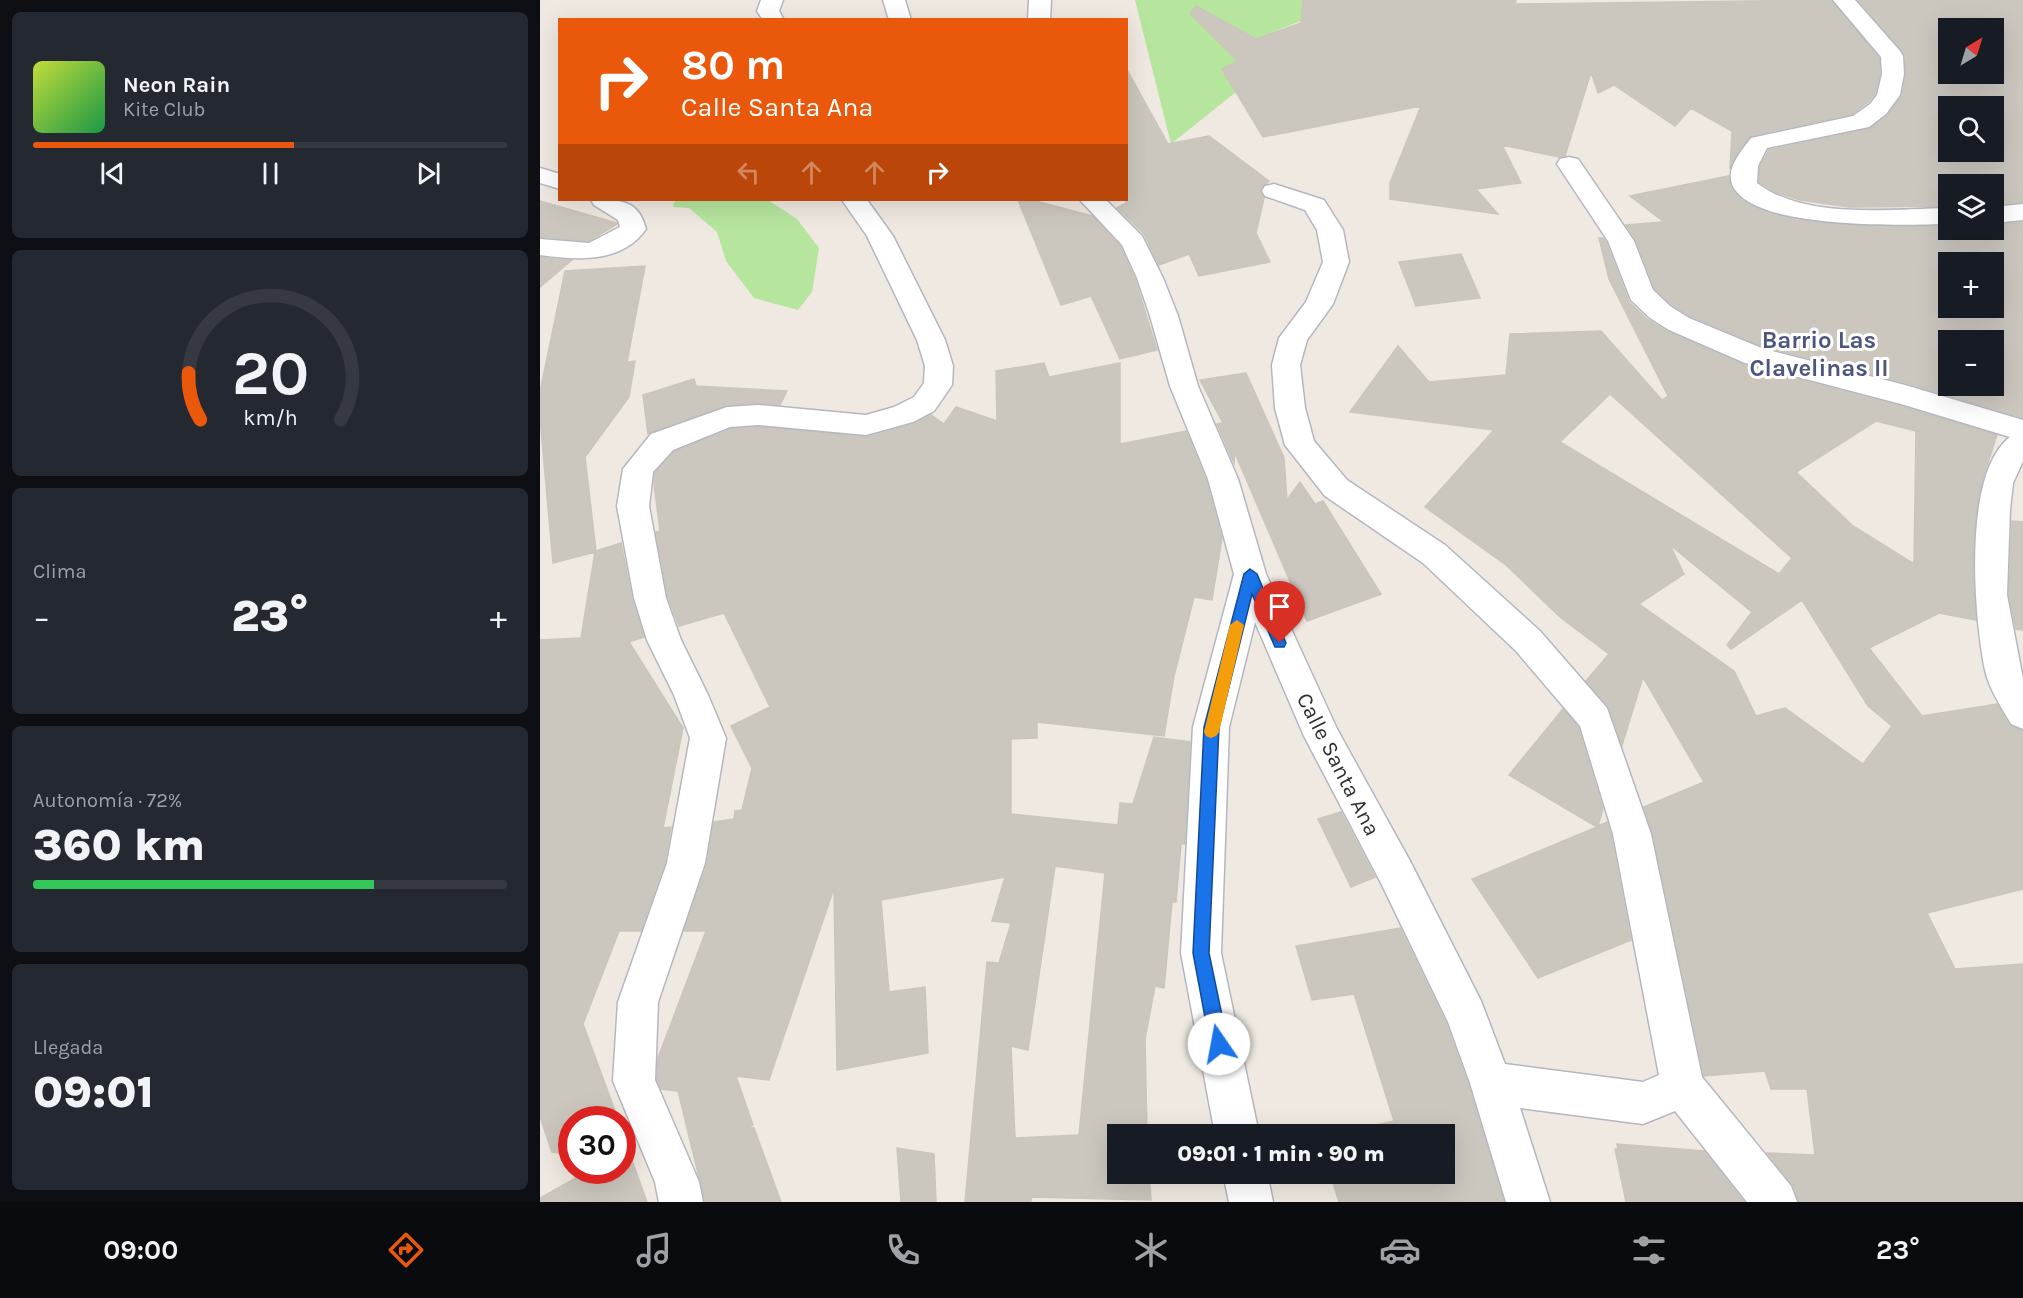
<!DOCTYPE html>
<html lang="es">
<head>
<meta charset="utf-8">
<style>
	:root { --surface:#171b24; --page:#242831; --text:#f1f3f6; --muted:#9ea1a6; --line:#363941; --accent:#ea580c }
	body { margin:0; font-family:Karla,sans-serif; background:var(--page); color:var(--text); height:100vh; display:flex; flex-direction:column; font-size:22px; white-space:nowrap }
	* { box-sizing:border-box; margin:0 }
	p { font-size:20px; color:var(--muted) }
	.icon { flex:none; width:33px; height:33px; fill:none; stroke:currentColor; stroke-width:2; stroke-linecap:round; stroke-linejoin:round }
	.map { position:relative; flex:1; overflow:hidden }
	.drawer { display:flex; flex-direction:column; gap:12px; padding:12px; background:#0d0f14; width:540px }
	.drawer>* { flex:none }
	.guide { position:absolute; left:18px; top:18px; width:570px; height:183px; border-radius:0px; box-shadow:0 6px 24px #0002; background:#ea580c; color:#fff; overflow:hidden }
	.needle { width:39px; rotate:38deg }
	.controls { position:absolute; left:1398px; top:18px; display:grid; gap:12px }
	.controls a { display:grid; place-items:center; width:66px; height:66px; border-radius:0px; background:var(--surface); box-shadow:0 6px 24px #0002; font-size:30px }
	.speed { position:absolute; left:18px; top:1106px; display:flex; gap:12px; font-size:30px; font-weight:700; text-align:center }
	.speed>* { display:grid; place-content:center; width:78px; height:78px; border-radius:50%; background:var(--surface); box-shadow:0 6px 24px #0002; line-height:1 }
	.speed .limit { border:9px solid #d22; background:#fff; color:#111 }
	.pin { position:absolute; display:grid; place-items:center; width:51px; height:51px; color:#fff; margin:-62px -26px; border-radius:50% 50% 50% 0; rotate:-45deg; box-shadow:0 0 6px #0007 }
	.pin .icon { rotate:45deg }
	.me { position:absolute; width:66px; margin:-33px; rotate:348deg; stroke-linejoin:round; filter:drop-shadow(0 0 4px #0008) }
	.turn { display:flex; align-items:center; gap:21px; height:126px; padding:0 24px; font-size:27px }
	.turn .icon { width:78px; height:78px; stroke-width:2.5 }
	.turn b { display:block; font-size:42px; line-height:51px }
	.lanes { display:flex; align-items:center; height:57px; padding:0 24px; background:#0003; justify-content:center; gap:30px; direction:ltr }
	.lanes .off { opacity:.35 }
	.big { font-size:45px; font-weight:800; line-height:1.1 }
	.drawer .widget { flex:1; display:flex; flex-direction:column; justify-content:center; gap:9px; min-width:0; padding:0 21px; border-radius:9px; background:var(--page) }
	.drawer .dial { align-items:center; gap:0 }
	.dial svg { height:156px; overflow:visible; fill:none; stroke:var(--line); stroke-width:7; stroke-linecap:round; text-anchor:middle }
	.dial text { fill:var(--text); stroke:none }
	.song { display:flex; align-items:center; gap:18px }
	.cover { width:72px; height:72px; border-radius:9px; background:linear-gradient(135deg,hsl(70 70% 55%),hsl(140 70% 35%)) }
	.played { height:6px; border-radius:3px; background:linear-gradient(90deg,var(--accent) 55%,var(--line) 55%) }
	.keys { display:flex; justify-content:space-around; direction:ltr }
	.heat { display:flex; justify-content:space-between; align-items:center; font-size:33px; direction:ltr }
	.charge { height:9px; border-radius:4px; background:linear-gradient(90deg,#34c759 72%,var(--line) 0) }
	.trip { position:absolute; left:567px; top:1124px; width:348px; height:60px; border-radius:0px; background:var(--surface); box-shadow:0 6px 24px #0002; font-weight:800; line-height:60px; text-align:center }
	.dock { display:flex; height:96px; justify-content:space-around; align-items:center; background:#090b0e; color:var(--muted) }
	.dock .icon { width:42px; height:42px }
	.dock .current { color:var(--accent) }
	.dock b { font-size:27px; color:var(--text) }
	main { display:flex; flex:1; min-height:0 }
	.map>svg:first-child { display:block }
	.green { fill:#b6e59e }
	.building { fill:#cbc7bf; stroke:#cbc5ba; stroke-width:1.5; fill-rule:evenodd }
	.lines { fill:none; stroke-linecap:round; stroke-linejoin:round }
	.street-casing { stroke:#b4b7c1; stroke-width:3 }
	.street { fill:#fff; fill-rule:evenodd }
	.route { fill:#1a73e8; stroke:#114b97; stroke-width:1.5 }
	.slow { fill:#f59e0b }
	.labels { text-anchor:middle; stroke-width:6; stroke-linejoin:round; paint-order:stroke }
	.street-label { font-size:22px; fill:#2e2e2e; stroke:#fff }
	.neighbourhood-label { font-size:24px; font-weight:bold; fill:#4d5680; stroke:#fff }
</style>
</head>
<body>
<main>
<section class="drawer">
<div class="widget">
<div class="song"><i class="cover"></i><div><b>Neon Rain</b><p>Kite Club</p></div></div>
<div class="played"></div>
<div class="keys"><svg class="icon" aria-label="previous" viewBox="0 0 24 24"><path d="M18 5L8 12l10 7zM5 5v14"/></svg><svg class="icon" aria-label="pause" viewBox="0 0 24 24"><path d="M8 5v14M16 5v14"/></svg><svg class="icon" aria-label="next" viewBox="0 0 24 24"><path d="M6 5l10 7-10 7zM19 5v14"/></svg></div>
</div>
<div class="widget dial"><svg viewBox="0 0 100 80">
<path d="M14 69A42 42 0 1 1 86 69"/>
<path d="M14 69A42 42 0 0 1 8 45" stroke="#ea580c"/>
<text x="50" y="56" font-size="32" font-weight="700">20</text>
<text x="50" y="72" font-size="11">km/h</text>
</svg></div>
<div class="widget"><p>Clima</p>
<div class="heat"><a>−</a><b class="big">23°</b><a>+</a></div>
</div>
<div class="widget"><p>Autonomía · 72%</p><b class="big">360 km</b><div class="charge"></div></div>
<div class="widget"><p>Llegada</p><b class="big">09:01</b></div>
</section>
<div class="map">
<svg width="1483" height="1202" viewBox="0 0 1483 1202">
	<rect width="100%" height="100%" fill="#efe9e1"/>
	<!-- green -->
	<path class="green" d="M595,0H777L778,14L716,39L671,34L698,61L682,69L696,92L631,144Z
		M135,200H228L257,219L279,248L272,292L258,310L214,298L186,261L177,232L149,208L133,207Z"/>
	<!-- building -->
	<path class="building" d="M763,0H976L975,4L1291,0L1339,58L1340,74L1335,94L1328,102L1312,114L1211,136L1198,152L1190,169L1192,131L1151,108L1135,126L1074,85L1058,93L1051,72L1025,156L1019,157L962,145L981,183L936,189L958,214L850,199V183L881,106L723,137L682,69L698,61L650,14L656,6L716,39L761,23Z
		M1318,0H1483V202L1454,205V184H1408V206L1309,207L1260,200L1238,193L1219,182L1220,167L1229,150L1329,129L1348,115L1362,96L1366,74L1365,55ZM1408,28H1454V74H1408ZM1408,106H1454V152H1408Z
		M586,68L628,144L669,136L729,181L720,190L724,198L716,233L730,262L659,276L649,254L619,265L604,234L577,208L586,203Z
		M1189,176L1190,185L1204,201L1227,212L1257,220L1326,226H1408V230H1454V225L1483,222V418L1366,383L1225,347L1150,316L1131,304L1115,289L1096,240L1086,225L1124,222L1090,196ZM1408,262H1454V308H1408ZM1408,340H1454V386H1408Z
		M478,200H492L552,216L580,246L595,279L617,350L580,359L551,296L521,305Z
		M0,201L77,223V224L49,241L0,237Z
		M1059,238H1063L1066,242L1089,302L1108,320L1128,332L1204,365L1360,406L1457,435L1442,481L1436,513L1433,547L1436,620L1399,613L1329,648L1382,716L1457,704L1469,725L1483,731V889L1387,913L1415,969L1483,964V1202H1259L1253,1185L1227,1153L1275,1155L1267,1089H1231L1225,1071L1164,1076L1113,834L1104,807L1164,782L1103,677L1082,745L1069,707L1046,681L1069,654L1021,618L966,565L885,507L954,430L810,412L858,346L889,382L966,375L970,334L1061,331L1122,400L1128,396L1069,279ZM1070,394L1252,558L1239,574L1020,442ZM1336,421L1376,431L1374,564L1313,526L1256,472ZM1130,545L1212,612L1187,645L1191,649L1262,600L1328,706L1352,726L1323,764L1245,708L1216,716L1194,671L1099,604L1144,574Z
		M921,254L940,298L876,306L859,262Z
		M0,257L14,259L32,260L0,287Z
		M105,266L87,362L95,361L89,397L45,457L56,551L81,543L92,599L104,637L89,642L143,728L123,828L131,827L125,862L101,931H79L43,1024L78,1119H32V1155L12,1152L0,1117V640L41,638L55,552L13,563L0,418V392L25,271Z
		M504,363L509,377L580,363V444L646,431L666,480L682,538L672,600L654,597L634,676L624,736L497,722V738L471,739V814L578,825L580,803L593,804L614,737L650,742L645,844H641L636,902H632L624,988L615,986L605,1039L607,1134H578V1173H609L611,1200L491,1197V1202H425L447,962L459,963L471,923L452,921L465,877L341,900L349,992L385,987L388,1053L297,1070L294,888L229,1080L196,1076L213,1125L208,1127L214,1128L241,1202H165L138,1091L121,1089L117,1080L118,1058L166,931H144L167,864L174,822L194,819L195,811L202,810L212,768L191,726L230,707L184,613L139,626L128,597L116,532L120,531L114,484L115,473L134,452L191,429L218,427L327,437L374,424L391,415L404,424L416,407L457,421L456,371ZM515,866L565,873L539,1135L475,1138L471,1046L488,1050Z
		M706,373L744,458L747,500L760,482L775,504L783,501L841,594L767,621L695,453L694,463L677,424L683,423L660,380Z
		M154,379L156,386L247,391L240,405L218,403L186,405L108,434L103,395Z
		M1472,521L1483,522V630L1476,629L1469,595Z
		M1023,709L1038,727L1063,809L1058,826L1067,822L1071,835L1091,940L998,978L932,879L1057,827L969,775Z
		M801,812L835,877L811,887L778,819Z
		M860,928L906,1023L928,1084L964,1202H799L790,1173H904V1134H796L854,1121L814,994L772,1000L756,946Z
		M82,1133L107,1202H0V1198L50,1170H82Z
		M1077,1144L1164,1151L1204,1202H1086L1075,1149H1078Z
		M357,1148L394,1154L396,1202H361Z"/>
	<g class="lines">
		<!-- street casing -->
		<g class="street-casing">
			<path id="street" d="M221,0H243L239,11L244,20H223L217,11Z
				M343,0H365L371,20H349Z
				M489,0H511L510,20H488Z
				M1293,0H1315L1360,51L1363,56L1364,74L1360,95L1346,114L1329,127L1227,148L1218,166L1217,183C1265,220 1351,209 1408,208V224C1367,225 1210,231 1192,184C1186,168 1202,150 1211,138L1313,116L1330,104L1337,95L1342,74L1341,57Z
				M1029,157L1038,159L1094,241L1113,290L1130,306L1149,318L1224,349L1365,385L1483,420V461L1473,483L1470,509L1467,595L1483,679V729L1471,724C1462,708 1449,689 1445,670C1434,616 1422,474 1470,437L1361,404L1205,363L1129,330L1110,318L1091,300L1068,241L1017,164L1020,159Z
				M0,168L20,174V189L0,183Z
				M734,184L784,200L803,230L809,262L793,304L767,340L760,365L765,408L774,441L807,480L905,545L1000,631L1067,708L1111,834L1162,1077L1251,1186L1257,1202H1207L1135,1111L1103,1124L980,1108L1010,1202H966L930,1083L908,1022L842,885L764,736L715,622L689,727L681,953L719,1134H675L641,953L653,727L694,574L668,479L630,386L610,316L597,278L582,245L540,200H566L602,236L623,278L638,316L658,386L698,479L726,574L797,729L870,861L941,1001L965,1064L1103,1082L1119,1075L1073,834L1040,726L976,651L883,563L785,496L745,445L735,408L732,365L739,338L766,302L783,262L777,230L765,210L725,196L722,191L725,186Z
				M51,200C78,200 98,198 106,229C82,264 36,260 0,255V239L49,243L80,227L78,220L54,205Z
				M302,200H327L353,236L405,340L413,366L412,385L394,411L373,422L326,435L218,425L190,427L133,450L113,472L109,506L126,598L141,640L168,695L186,738L165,863L118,1002L115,1080L159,1182L163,1202H119L115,1182L73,1081L78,1002L127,863L150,738L134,695L107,640L94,598L77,506L83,469L111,434L187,407L218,405L326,415L354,407L374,397L384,383L385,366L377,340L327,236Z
				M1483,204V220L1454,223V207Z
				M683,1173H727L733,1202H689Z"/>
		</g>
		<!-- street -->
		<use href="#street" class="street"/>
	</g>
	<!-- route -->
	<path class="route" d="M710,569L717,574L746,643L744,647H735L712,594L679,727L669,953L688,1044L685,1050L679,1052L673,1050L670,1044L653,953L664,727L704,574Z"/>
	<!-- slow -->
	<path class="slow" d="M697,620L704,625L679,732L676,736L671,738L666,736L664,732L690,625Z"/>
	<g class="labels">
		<!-- street labels -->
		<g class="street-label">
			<text transform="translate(799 764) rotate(63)" y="8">Calle Santa Ana</text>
		</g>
		<!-- neighbourhood labels -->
		<g class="neighbourhood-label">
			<text x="1279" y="348">Barrio Las<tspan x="1279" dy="28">Clavelinas II</tspan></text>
		</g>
	</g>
</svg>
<div class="controls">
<a><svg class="needle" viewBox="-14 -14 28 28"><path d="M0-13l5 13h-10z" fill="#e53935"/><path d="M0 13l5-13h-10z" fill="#9ea1a6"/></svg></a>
<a><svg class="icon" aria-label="search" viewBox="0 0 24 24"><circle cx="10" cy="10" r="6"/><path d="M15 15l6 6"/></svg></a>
<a><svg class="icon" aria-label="layers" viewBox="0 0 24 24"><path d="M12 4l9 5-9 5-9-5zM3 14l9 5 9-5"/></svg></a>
<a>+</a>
<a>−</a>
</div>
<div class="speed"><div class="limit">30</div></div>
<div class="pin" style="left:740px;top:643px;background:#d93025"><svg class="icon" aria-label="arrive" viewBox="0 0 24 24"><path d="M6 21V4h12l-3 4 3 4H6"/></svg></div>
<svg class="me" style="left:679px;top:1044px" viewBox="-20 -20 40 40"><circle r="19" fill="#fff"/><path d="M0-13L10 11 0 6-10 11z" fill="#1a73e8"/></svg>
<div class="trip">09:01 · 1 min · 90 m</div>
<div class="guide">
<div class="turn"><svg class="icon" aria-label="right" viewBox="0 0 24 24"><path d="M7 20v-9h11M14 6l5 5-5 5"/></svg><div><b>80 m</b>Calle Santa Ana</div></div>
<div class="lanes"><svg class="icon off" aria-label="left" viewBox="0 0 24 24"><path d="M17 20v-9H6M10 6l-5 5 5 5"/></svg><svg class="icon off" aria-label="ahead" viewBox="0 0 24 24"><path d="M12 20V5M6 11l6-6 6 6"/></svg><svg class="icon off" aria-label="ahead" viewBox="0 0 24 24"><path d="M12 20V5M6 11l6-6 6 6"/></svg><svg class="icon" aria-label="right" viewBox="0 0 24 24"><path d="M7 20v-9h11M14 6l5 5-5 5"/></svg></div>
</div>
</div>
</main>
<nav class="dock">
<b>09:00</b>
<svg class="icon current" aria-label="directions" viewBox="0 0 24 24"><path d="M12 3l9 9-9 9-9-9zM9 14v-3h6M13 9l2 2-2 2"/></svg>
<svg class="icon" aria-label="music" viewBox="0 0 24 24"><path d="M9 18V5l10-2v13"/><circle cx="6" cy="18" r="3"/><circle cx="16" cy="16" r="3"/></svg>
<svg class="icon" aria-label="phone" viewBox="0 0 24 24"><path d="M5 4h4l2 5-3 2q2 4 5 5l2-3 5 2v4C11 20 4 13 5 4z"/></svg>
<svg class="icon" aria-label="climate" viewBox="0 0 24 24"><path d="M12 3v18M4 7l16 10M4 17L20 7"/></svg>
<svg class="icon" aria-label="car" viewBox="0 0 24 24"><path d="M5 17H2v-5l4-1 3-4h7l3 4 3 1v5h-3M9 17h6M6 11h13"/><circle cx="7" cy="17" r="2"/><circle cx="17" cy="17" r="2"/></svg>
<svg class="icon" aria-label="filters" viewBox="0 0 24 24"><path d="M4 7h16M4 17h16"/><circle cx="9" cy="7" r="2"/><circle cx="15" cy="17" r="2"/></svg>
<b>23°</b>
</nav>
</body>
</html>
